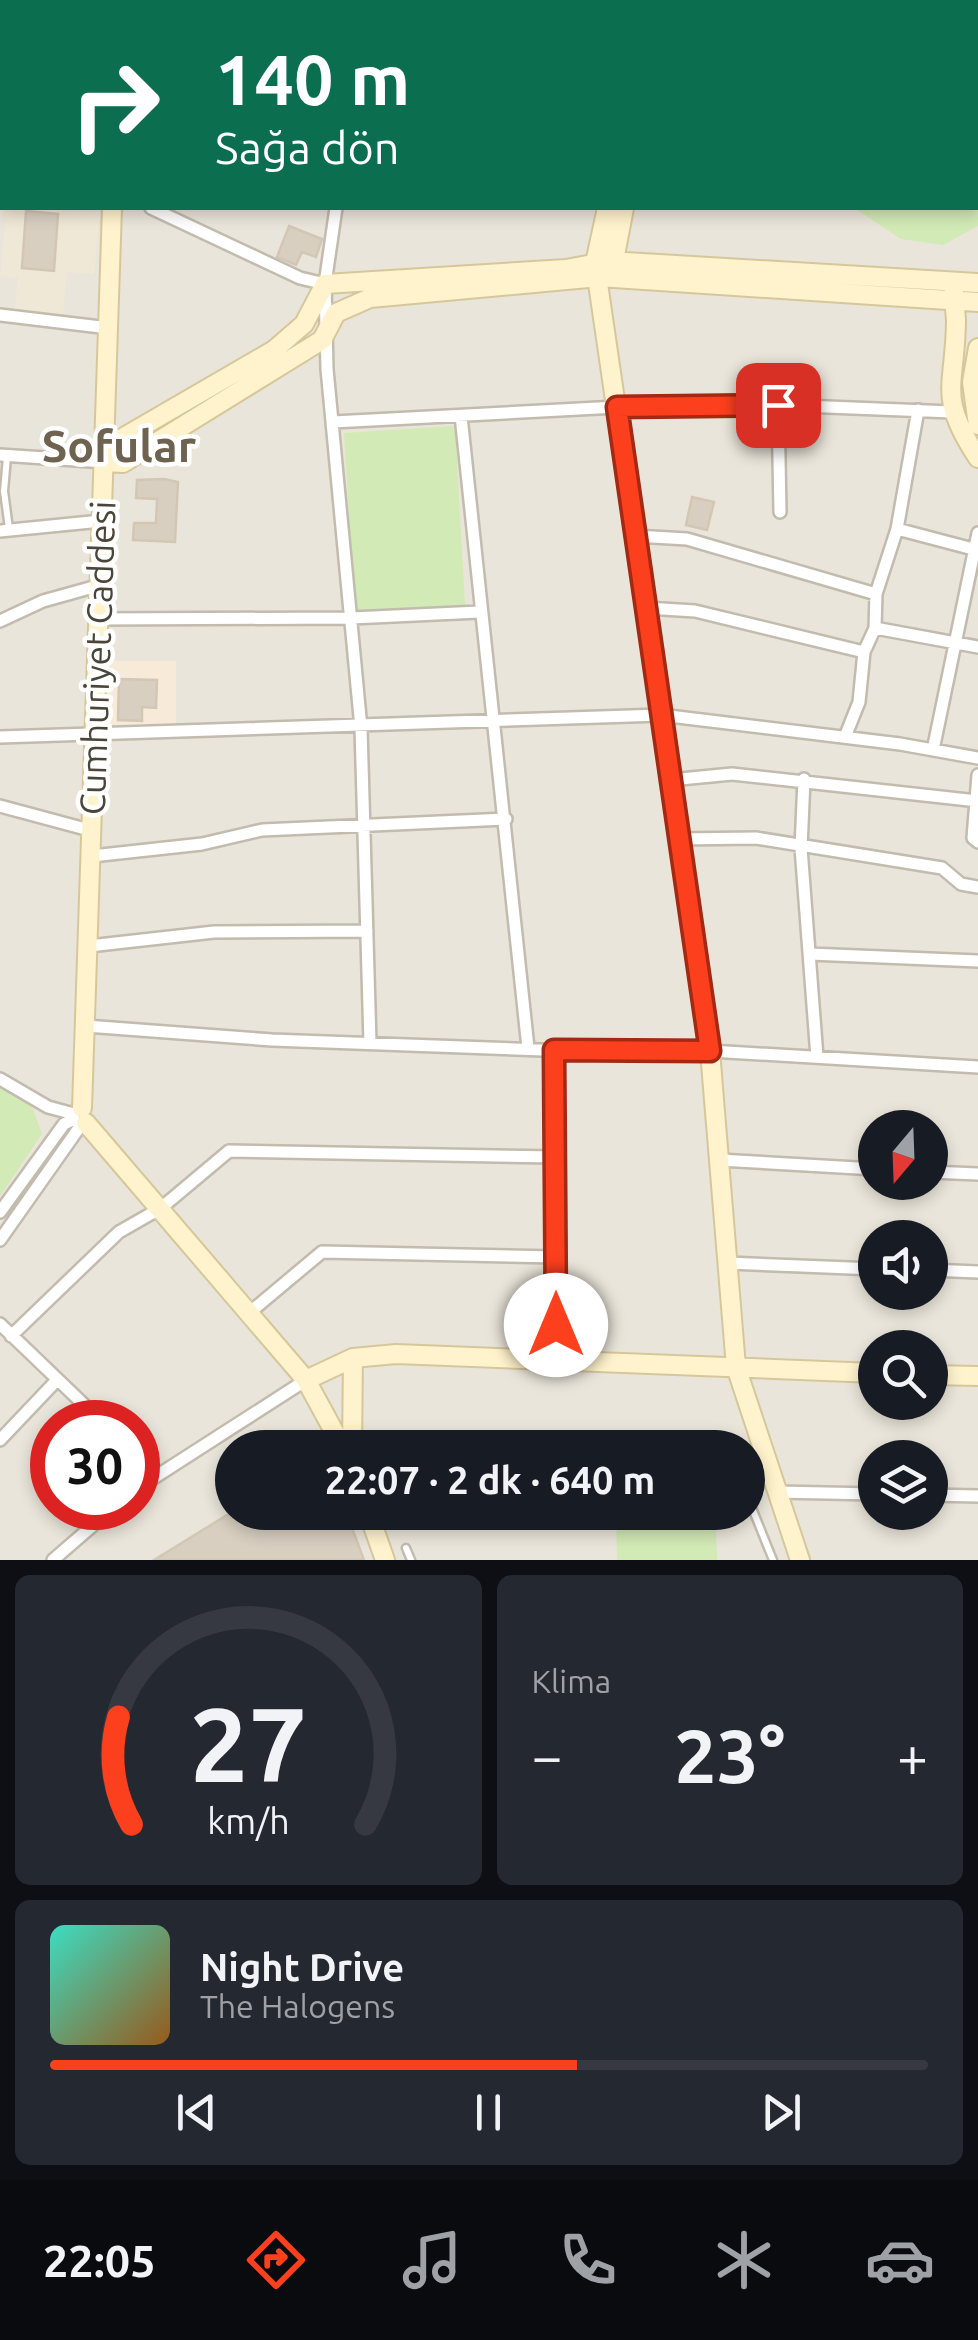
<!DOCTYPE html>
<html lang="tr">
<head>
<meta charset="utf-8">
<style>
	:root { --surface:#171b24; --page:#242831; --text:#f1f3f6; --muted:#9ea1a6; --line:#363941; --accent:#fc3f1d }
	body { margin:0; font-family:Ubuntu,sans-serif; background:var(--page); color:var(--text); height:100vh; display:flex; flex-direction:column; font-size:38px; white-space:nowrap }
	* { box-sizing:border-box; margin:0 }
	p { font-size:32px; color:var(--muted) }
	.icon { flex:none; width:55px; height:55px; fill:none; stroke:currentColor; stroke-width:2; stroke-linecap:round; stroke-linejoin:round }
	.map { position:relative; height:1560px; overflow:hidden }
	.side { display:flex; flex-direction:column; gap:15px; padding:15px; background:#0d0f14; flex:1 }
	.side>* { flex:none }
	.guide { position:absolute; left:0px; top:0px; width:980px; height:210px; box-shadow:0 5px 15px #0003; background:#0b6e4f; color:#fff; overflow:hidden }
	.needle { width:65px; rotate:199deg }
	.buttons { position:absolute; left:858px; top:1110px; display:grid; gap:20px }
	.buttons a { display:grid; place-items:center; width:90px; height:90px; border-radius:50%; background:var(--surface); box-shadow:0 5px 15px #0003; font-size:50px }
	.speed { position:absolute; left:30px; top:1400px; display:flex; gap:20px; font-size:50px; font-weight:700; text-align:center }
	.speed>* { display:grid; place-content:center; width:130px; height:130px; border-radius:50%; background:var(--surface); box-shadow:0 5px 15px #0003; line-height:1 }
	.speed .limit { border:15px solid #d22; background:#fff; color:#111 }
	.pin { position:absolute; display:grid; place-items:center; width:85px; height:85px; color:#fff; margin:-42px; border-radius:20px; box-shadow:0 5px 15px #0006 }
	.me { position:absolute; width:110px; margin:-55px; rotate:0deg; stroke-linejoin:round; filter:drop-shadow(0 0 8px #0008) }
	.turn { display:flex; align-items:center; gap:35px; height:210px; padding:0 50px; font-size:45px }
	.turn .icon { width:130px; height:130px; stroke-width:2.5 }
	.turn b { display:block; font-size:70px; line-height:85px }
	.big { font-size:75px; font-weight:700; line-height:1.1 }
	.side .card { flex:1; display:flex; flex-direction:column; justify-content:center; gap:15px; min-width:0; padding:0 35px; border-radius:15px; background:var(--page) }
	.side .dial { align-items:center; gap:0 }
	.dial svg { height:260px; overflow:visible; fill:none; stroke:var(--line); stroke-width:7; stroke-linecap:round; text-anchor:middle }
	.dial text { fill:var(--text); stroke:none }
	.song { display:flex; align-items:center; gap:30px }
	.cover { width:120px; height:120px; border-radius:15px; background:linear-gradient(135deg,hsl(170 70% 55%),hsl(30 70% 35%)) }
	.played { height:10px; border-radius:5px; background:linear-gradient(90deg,var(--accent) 60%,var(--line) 60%) }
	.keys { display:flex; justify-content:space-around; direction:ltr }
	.heat { display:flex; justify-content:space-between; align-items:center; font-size:55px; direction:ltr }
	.side .tiles { flex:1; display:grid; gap:15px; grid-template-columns:1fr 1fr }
	.card:last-child { grid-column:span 2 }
	.trip { position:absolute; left:215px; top:1430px; width:550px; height:100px; border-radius:50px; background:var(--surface); box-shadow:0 5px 15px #0003; font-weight:700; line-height:100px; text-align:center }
	.tab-bar { display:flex; height:160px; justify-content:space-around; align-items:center; background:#090b0e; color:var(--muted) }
	.tab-bar .icon { width:70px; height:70px }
	.tab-bar .current { color:var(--accent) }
	.tab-bar b { font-size:45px; color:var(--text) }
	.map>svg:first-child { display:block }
	.residential { fill:#eae5da; fill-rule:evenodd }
	.commercial { fill:#f7ead8 }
	.education { fill:#efe8d6 }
	.green { fill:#d2eab5 }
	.building { fill:#d8cfc1; stroke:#d3c7b4; stroke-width:2.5 }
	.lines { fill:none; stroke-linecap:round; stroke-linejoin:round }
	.lane-casing { stroke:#c2bbae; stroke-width:11 }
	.street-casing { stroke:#c2bbae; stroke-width:16 }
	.secondary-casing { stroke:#d6c79b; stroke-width:22 }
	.lane { stroke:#fff; stroke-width:6 }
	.street { stroke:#fff; stroke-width:11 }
	.secondary { stroke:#fff3cd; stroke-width:18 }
	.route-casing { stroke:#a42913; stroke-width:25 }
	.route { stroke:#fc3f1d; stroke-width:18 }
	.labels { text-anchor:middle; stroke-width:9; stroke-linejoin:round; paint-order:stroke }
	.street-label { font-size:35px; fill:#4b4439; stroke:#fff }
	.district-label { font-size:45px; font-weight:bold; fill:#6e6250; stroke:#fff }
</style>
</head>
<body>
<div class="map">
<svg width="978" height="1560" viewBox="0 0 978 1560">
	<rect width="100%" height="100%" fill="#f6f3ec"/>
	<!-- residential -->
	<path class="residential" d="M0,0H978V1560H0ZM2,2H978V208H2ZM875,1128H930V1182H875ZM875,1238H930V1292H875ZM875,1348H930V1402H875ZM52,1422H138V1508H52ZM232,1448H748V1512H232ZM875,1458H930V1512H875Z"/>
	<!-- commercial -->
	<path class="commercial" d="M103,661H176V729L102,728Z"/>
	<!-- education -->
	<path class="education" d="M7,208L100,212L94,274L67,272L63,315L15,310L18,278L0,276Z"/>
	<!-- green -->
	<path class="green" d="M886,0H978V226L943,245L901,239L854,208H978V2Z
		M455,426L465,605L355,612L344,433Z
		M0,1086L32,1107L42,1134L0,1196Z
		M616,1513H715L717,1560H617Z"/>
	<!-- building -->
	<path class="building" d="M26,211L58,214L54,271L22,268Z
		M289,226L322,239L316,257L302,252L296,265L277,257Z
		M164,479L178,482L175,542L133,540L134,523H156L157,499L136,498L137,480Z
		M692,497L714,502L707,530L686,525Z
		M119,679L157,680L156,708L142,707V721L118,720Z
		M232,1512H346L364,1560H154Z"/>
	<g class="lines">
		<!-- lane casing -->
		<g class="lane-casing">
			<path id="lane" d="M727,0L743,2
				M843,2L844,0
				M7,457L4,491L9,529
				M748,1498L773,1560
				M406,1548L411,1560"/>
		</g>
		<!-- street casing -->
		<g class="street-casing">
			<path id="street" d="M438,0L440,2
				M498,0L499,2
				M181,2L182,0
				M588,2V0
				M0,70L2,71
				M151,208L300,278L325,284
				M336,208L325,284L327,369L361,728L370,1043
				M0,315L109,328
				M778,405L780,512
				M461,416L528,1048
				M333,422L617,407L778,405L952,412
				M0,455L105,462
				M897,529L973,549
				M0,531L101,521
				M635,536L687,539L876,594
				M646,608L695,611L864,652
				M95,619L352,618L479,612
				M0,621L43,601L97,586
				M875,628L978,647
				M0,737L661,715L900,744L978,758
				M845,737L859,702L864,652L875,628L876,594L897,529L918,410
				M933,750L978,533
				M978,775L973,838L978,842
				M804,779L801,848L817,1057
				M670,780L732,774L978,801
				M0,806L93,831
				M679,839L756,838L942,868L961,884L978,887
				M92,856L202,844L262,830L506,819
				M89,946L214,932L367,931
				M810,954L978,961
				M86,1026L272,1040L623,1053L710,1051L978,1067
				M554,1050L556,1359
				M0,1079L48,1107L74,1114
				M719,1160L875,1169
				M930,1172L978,1174
				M0,1212L64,1124L74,1119
				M0,1240L81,1125
				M728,1263L875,1269
				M930,1270L978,1272
				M249,1313L322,1252L555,1257
				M0,1324L102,1422
				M11,1336L119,1232L161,1208L229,1151L555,1157
				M0,1440L57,1380
				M138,1455L156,1472
				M138,1488L306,1380
				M777,1492L875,1494
				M930,1495L978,1496
				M53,1560L113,1508"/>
		</g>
		<!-- secondary casing -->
		<g class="secondary-casing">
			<path id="secondary" d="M98,0L107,2
				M70,2L72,0
				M660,2L661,0
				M0,104L2,100
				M607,208L595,263L710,1051L736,1367L800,1560
				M604,268L616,250L624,208
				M954,290C953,301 956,311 956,322C955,388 937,396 978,458
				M978,348L972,382L978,425
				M105,448L274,350L304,324L325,284L566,269L609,261L978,283
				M105,462L123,463L322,340L336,313L370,298L599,277L978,302
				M82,1108L112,208
				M86,1123L306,1380L343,1448
				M930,1375L978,1376
				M306,1380L353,1358L396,1354L875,1373
				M352,1448L353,1358
				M368,1512L385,1560"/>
		</g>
		<!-- lane -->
		<use href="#lane" class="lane"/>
		<!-- street -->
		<use href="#street" class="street"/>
		<!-- secondary -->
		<use href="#secondary" class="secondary"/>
	</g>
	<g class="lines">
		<!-- route casing -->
		<g class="route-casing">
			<path id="route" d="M556,1325L554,1050L710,1051L617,407L778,405"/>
		</g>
		<!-- route -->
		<use href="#route" class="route"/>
	</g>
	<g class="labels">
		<!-- street labels -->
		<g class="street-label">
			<text transform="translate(98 658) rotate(-88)" y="12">Cumhuriyet Caddesi</text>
		</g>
		<!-- district labels -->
		<g class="district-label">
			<text x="119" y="462">Sofular</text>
		</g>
	</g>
</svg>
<div class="buttons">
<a><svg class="needle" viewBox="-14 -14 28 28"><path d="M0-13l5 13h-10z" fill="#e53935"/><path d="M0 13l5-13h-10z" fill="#9ea1a6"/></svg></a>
<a><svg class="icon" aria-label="sound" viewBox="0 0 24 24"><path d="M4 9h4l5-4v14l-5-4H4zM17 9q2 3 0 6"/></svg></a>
<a><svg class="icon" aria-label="search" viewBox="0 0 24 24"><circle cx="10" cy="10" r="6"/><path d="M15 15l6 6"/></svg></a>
<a><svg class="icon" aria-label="layers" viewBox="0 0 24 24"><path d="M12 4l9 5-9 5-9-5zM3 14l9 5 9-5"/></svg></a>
</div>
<div class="speed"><div class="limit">30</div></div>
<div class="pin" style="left:778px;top:405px;background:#d93025"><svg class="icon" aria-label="arrive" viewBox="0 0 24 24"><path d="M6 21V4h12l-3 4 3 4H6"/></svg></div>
<svg class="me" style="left:556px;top:1325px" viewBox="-20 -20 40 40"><circle r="19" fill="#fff"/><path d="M0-13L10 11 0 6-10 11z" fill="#fc3f1d"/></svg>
<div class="trip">22:07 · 2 dk · 640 m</div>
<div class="guide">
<div class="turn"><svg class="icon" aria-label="right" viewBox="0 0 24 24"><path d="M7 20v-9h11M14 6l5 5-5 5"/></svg><div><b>140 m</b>Sağa dön</div></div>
</div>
</div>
<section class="side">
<div class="tiles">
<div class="card dial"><svg viewBox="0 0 100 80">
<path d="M14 69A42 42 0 1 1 86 69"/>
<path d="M14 69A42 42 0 0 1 10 36" stroke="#fc3f1d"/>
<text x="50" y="56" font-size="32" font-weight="700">27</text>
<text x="50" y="72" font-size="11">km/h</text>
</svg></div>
<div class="card"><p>Klima</p>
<div class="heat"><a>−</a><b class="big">23°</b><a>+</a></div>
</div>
<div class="card">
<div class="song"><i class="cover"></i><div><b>Night Drive</b><p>The Halogens</p></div></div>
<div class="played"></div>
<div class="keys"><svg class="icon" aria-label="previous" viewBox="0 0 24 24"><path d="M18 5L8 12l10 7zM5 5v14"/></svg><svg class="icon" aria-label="pause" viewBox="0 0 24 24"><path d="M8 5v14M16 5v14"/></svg><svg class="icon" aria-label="next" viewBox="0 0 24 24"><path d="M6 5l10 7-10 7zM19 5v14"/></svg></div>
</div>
</div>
</section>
<nav class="tab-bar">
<b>22:05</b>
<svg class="icon current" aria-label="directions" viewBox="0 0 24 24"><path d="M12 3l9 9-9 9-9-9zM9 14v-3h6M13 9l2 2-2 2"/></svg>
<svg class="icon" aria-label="music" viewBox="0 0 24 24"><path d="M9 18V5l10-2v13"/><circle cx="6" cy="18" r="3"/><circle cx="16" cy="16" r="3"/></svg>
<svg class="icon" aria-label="phone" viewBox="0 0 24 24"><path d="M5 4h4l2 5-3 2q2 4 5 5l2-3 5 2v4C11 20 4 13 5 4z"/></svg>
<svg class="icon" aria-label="climate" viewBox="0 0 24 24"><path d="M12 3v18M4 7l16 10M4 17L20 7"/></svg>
<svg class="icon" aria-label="car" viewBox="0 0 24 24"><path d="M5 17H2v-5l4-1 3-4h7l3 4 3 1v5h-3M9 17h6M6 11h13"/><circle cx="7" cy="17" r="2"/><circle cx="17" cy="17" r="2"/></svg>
</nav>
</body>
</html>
